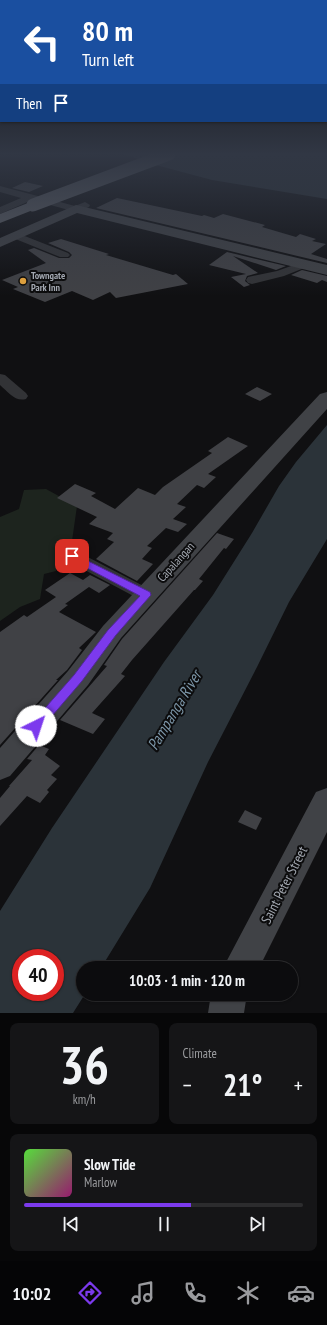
<!DOCTYPE html>
<html lang="en">
<head>
<meta charset="utf-8">
<style>
	:root { --surface:#0c0c0e; --page:#151517; --text:#f1f3f6; --muted:#9a9b9e; --line:#2c2c2e; --accent:#7c3aed }
	body { margin:0; font-family:"PT Sans Narrow",sans-serif; background:var(--page); color:var(--text); height:100vh; display:flex; flex-direction:column; font-size:15px; white-space:nowrap }
	* { box-sizing:border-box; margin:0 }
	p { font-size:13px; color:var(--muted) }
	.icon { flex:none; width:22px; height:22px; fill:none; stroke:currentColor; stroke-width:2; stroke-linecap:round; stroke-linejoin:round }
	.map { position:relative; height:1013px; overflow:hidden }
	.drawer { display:flex; flex-direction:column; gap:10px; padding:10px; background:#070708; flex:1 }
	.drawer>* { flex:none }
	.top-card { position:absolute; left:0px; top:0px; width:327px; height:122px; box-shadow:0 1px 3px #0004,0 0 0 1px var(--line); background:#1a4fa0; color:#fff; overflow:hidden }
	.speed { position:absolute; left:12px; top:949px; display:flex; gap:8px; font-size:20px; font-weight:700; text-align:center }
	.speed>* { display:grid; place-content:center; width:52px; height:52px; border-radius:50%; background:var(--surface); box-shadow:0 1px 3px #0004,0 0 0 1px var(--line); line-height:1 }
	.speed .limit { border:6px solid #d22; background:#fff; color:#111 }
	.pin { position:absolute; display:grid; place-items:center; width:34px; height:34px; color:#fff; margin:-17px; border-radius:8px; box-shadow:0 2px 6px #0006 }
	.me { position:absolute; width:44px; margin:-22px; rotate:41deg; stroke-linejoin:round; filter:drop-shadow(0 0 3px #0008) }
	.turn { display:flex; align-items:center; gap:14px; height:84px; padding:0 16px; font-size:18px }
	.turn .icon { width:52px; height:52px; stroke-width:2.5 }
	.turn b { display:block; font-size:28px; line-height:34px }
	.then { display:flex; align-items:center; height:38px; padding:0 16px; background:#0003; gap:8px; font-size:15px }
	.big { font-size:30px; font-weight:700; line-height:1.1 }
	.drawer .widget { flex:1; display:flex; flex-direction:column; justify-content:center; gap:6px; min-width:0; padding:0 14px; border-radius:8px; background:var(--page) }
	.drawer .dial { align-items:center; gap:0 }
	.dial b { font-size:52px; line-height:1 }
	.song { display:flex; align-items:center; gap:12px }
	.cover { width:48px; height:48px; border-radius:6px; background:linear-gradient(135deg,hsl(110 70% 55%),hsl(320 70% 35%)) }
	.played { height:4px; border-radius:2px; background:linear-gradient(90deg,var(--accent) 60%,var(--line) 60%) }
	.keys { display:flex; justify-content:space-around; direction:ltr }
	.heat { display:flex; justify-content:space-between; align-items:center; font-size:22px; direction:ltr }
	.drawer .tiles { flex:1; display:grid; gap:10px; grid-template-columns:1fr 1fr }
	.widget:last-child { grid-column:span 2 }
	.trip { position:absolute; left:76px; top:961px; width:222px; height:40px; border-radius:20px; background:var(--surface); box-shadow:0 1px 3px #0004,0 0 0 1px var(--line); font-weight:700; line-height:40px; text-align:center }
	.tab-bar { display:flex; height:64px; justify-content:space-around; align-items:center; background:#050506; color:var(--muted) }
	.tab-bar .icon { width:28px; height:28px }
	.tab-bar .active { color:var(--accent) }
	.tab-bar b { font-size:18px; color:var(--text) }
	.map>svg:first-child { display:block }
	.green { fill:#1d241e }
	.water { fill:#2b3339; fill-rule:evenodd }
	.building { fill:#404145 }
	.lines { fill:none; stroke-linecap:round; stroke-linejoin:round }
	.street { fill:#323336; fill-rule:evenodd }
	.secondary { fill:#404246; fill-rule:evenodd }
	.highway { fill:#5e6167; fill-rule:evenodd }
	.highway-bridge { stroke:#5e6167; stroke-width:13 }
	.route { fill:#7c3aed; stroke:#51269a }
	.poi-dot { fill:#dc9f3e; stroke:#0c0c0d; stroke-width:1.5 }
	.labels { text-anchor:middle; stroke-width:4; stroke-linejoin:round; paint-order:stroke }
	.far-poi-label { font-size:10px; font-weight:bold; fill:#a3a8b1; stroke:#0c0c0d; text-anchor:start }
	.street-label { font-size:12px; fill:#a3a8b1; stroke:#0c0c0d }
	.near-street-label { font-size:14px; fill:#a3a8b1; stroke:#0c0c0d }
	.near-water-label { font-size:16px; font-style:italic; fill:#7d97a9; stroke:#0c0c0d }
</style>
</head>
<body>
<div class="map">
<svg width="327" height="1013" viewBox="0 0 327 1013">
	<rect width="100%" height="100%" fill="#101012"/>
	<!-- green -->
	<path class="green" d="M46,489L77,506L70,555L60,559L56,571L44,574L40,599L20,607L0,621V517L19,509L24,490Z"/>
	<!-- water -->
	<path class="water" d="M124,154H327V199L212,180L156,165Z
		M327,425V539L289,602L257,667L208,762L150,888L101,968H83V994H85L73,1013H0V911L52,828L164,662L213,595L252,533L279,486L296,462ZM21,958H55V992H21Z"/>
	<!-- building -->
	<path class="building" d="M25,182L43,186L29,192L12,188Z
		M117,198L202,216L204,215L214,218L223,214L265,225L262,227L296,237L300,234L316,239L312,241L326,244L311,254L327,259V263L96,208Z
		M61,239L109,254L106,255L173,275L176,274L188,284L116,298L110,292L93,300L72,291L45,302L13,289L18,287L2,280L46,263L28,250L34,248L59,258H69L72,255L69,252L48,243Z
		M227,252L286,266L276,270L233,256L258,273L247,276L245,281L250,285L244,287L231,277L246,274L209,265Z
		M302,270L327,276V282L322,280L317,283L291,275Z
		M257,387L272,394L260,401L245,394Z
		M228,437L248,446L208,474L216,477L204,488L197,485L177,504L186,507L173,519L187,524L178,532L166,528L147,546L152,548L142,559L153,564L137,581L96,559L114,542L107,539L113,533L89,524L97,517L57,498L75,484L96,493L91,496L115,509L138,488L155,495L163,487L212,453L208,451Z
		M217,533L234,539L226,549L224,548L199,579L203,581L195,590H194L132,660L121,674L125,676L92,713L105,719L93,734L60,720L107,666L104,665L122,639Z
		M70,573L83,580L90,575L110,585L99,593L89,587L65,604L68,605L59,612L96,632L79,648L82,650L67,670L56,680H58L0,745V632L24,615L27,617L56,597L45,590Z
		M39,745L49,749L45,755L60,766L51,775L57,779L47,790L49,792L40,803L27,796L0,826V798L10,786H9L32,760L27,759Z
		M245,810L262,818L256,830L238,822Z"/>
	<g class="lines">
		<!-- street -->
		<path class="street" d="M0,186L75,206L85,202L90,205L89,207L76,212L32,200L0,214V207L21,198L0,192Z
			M17,233L68,253L70,255L68,257H60L13,238L12,236L13,234Z
			M305,261L309,262L311,264L309,266L284,276L252,284L248,283L246,280L248,277L277,271Z
			M0,374L5,375L26,393L28,396L26,399C15,402 8,392 0,385Z
			M72,550L78,552L153,591L156,595L153,599L146,601L139,599L66,560L63,556L66,552Z"/>
		<!-- secondary -->
		<path class="secondary" d="M76,205L327,265V275L77,213L0,247V238Z
			M327,392V409L121,638L88,685L10,776L0,780V748L68,671L103,626L320,394Z
			M327,788V832L259,968H223L316,792Z
			M211,994H247L244,1013H208Z"/>
		<!-- highway -->
		<path class="highway" d="M33,201L38,202L40,205L38,208L0,223V214Z"/>
		<!-- highway-bridge -->
		<path class="highway-bridge" d="M33,205L169,154"/>
	</g>
	<!-- sky -->
	<linearGradient id="sky" x2="0" y2="1"><stop stop-color="#09090a"/><stop offset="0.52" stop-color="#313744"/><stop offset="1" stop-color="#313744" stop-opacity="0"/></linearGradient>
	<rect width="327" height="296" fill="url(#sky)"/>
	<!-- route -->
	<path class="route" d="M72,553L150,592L151,595L116,635L82,681L40,730L36,731L32,730L30,726L32,723L74,675L108,630L140,596L68,558L67,556Z"/>
	<!-- markers -->
	<circle class="poi-dot" cx="23" cy="281" r="4"/>
	<g class="labels">
		<!-- far-poi labels -->
		<g class="far-poi-label">
			<text x="31" y="279">Towngate<tspan x="31" dy="12">Park Inn</tspan></text>
		</g>
		<!-- street labels -->
		<g class="street-label">
			<text transform="translate(176 562) rotate(-48)" y="4">Capalangan</text>
		</g>
		<!-- near-street labels -->
		<g class="near-street-label">
			<text transform="translate(284 885) rotate(-63)" y="5">Saint Peter Street</text>
		</g>
		<!-- near-water labels -->
		<g class="near-water-label">
			<text transform="translate(174 710) rotate(-59)" y="6">Pampanga River</text>
		</g>
	</g>
</svg>
<div class="speed"><div class="limit">40</div></div>
<div class="pin" style="left:72px;top:556px;background:#d93025"><svg class="icon" aria-label="arrive" viewBox="0 0 24 24"><path d="M6 21V4h12l-3 4 3 4H6"/></svg></div>
<svg class="me" style="left:36px;top:726px" viewBox="-20 -20 40 40"><circle r="19" fill="#fff"/><path d="M0-13L10 11 0 6-10 11z" fill="#7c3aed"/></svg>
<div class="trip">10:03 · 1 min · 120 m</div>
<div class="top-card">
<div class="turn"><svg class="icon" aria-label="left" viewBox="0 0 24 24"><path d="M17 20v-9H6M10 6l-5 5 5 5"/></svg><div><b>80 m</b>Turn left</div></div>
<div class="then">Then<svg class="icon" aria-label="arrive" viewBox="0 0 24 24"><path d="M6 21V4h12l-3 4 3 4H6"/></svg></div>
</div>
</div>
<section class="drawer">
<div class="tiles">
<div class="widget dial"><b>36</b><p>km/h</p></div>
<div class="widget"><p>Climate</p>
<div class="heat"><a>−</a><b class="big">21°</b><a>+</a></div>
</div>
<div class="widget">
<div class="song"><i class="cover"></i><div><b>Slow Tide</b><p>Marlow</p></div></div>
<div class="played"></div>
<div class="keys"><svg class="icon" aria-label="previous" viewBox="0 0 24 24"><path d="M18 5L8 12l10 7zM5 5v14"/></svg><svg class="icon" aria-label="pause" viewBox="0 0 24 24"><path d="M8 5v14M16 5v14"/></svg><svg class="icon" aria-label="next" viewBox="0 0 24 24"><path d="M6 5l10 7-10 7zM19 5v14"/></svg></div>
</div>
</div>
</section>
<nav class="tab-bar">
<b>10:02</b>
<svg class="icon active" aria-label="directions" viewBox="0 0 24 24"><path d="M12 3l9 9-9 9-9-9zM9 14v-3h6M13 9l2 2-2 2"/></svg>
<svg class="icon" aria-label="music" viewBox="0 0 24 24"><path d="M9 18V5l10-2v13"/><circle cx="6" cy="18" r="3"/><circle cx="16" cy="16" r="3"/></svg>
<svg class="icon" aria-label="phone" viewBox="0 0 24 24"><path d="M5 4h4l2 5-3 2q2 4 5 5l2-3 5 2v4C11 20 4 13 5 4z"/></svg>
<svg class="icon" aria-label="climate" viewBox="0 0 24 24"><path d="M12 3v18M4 7l16 10M4 17L20 7"/></svg>
<svg class="icon" aria-label="car" viewBox="0 0 24 24"><path d="M5 17H2v-5l4-1 3-4h7l3 4 3 1v5h-3M9 17h6M6 11h13"/><circle cx="7" cy="17" r="2"/><circle cx="17" cy="17" r="2"/></svg>
</nav>
</body>
</html>
